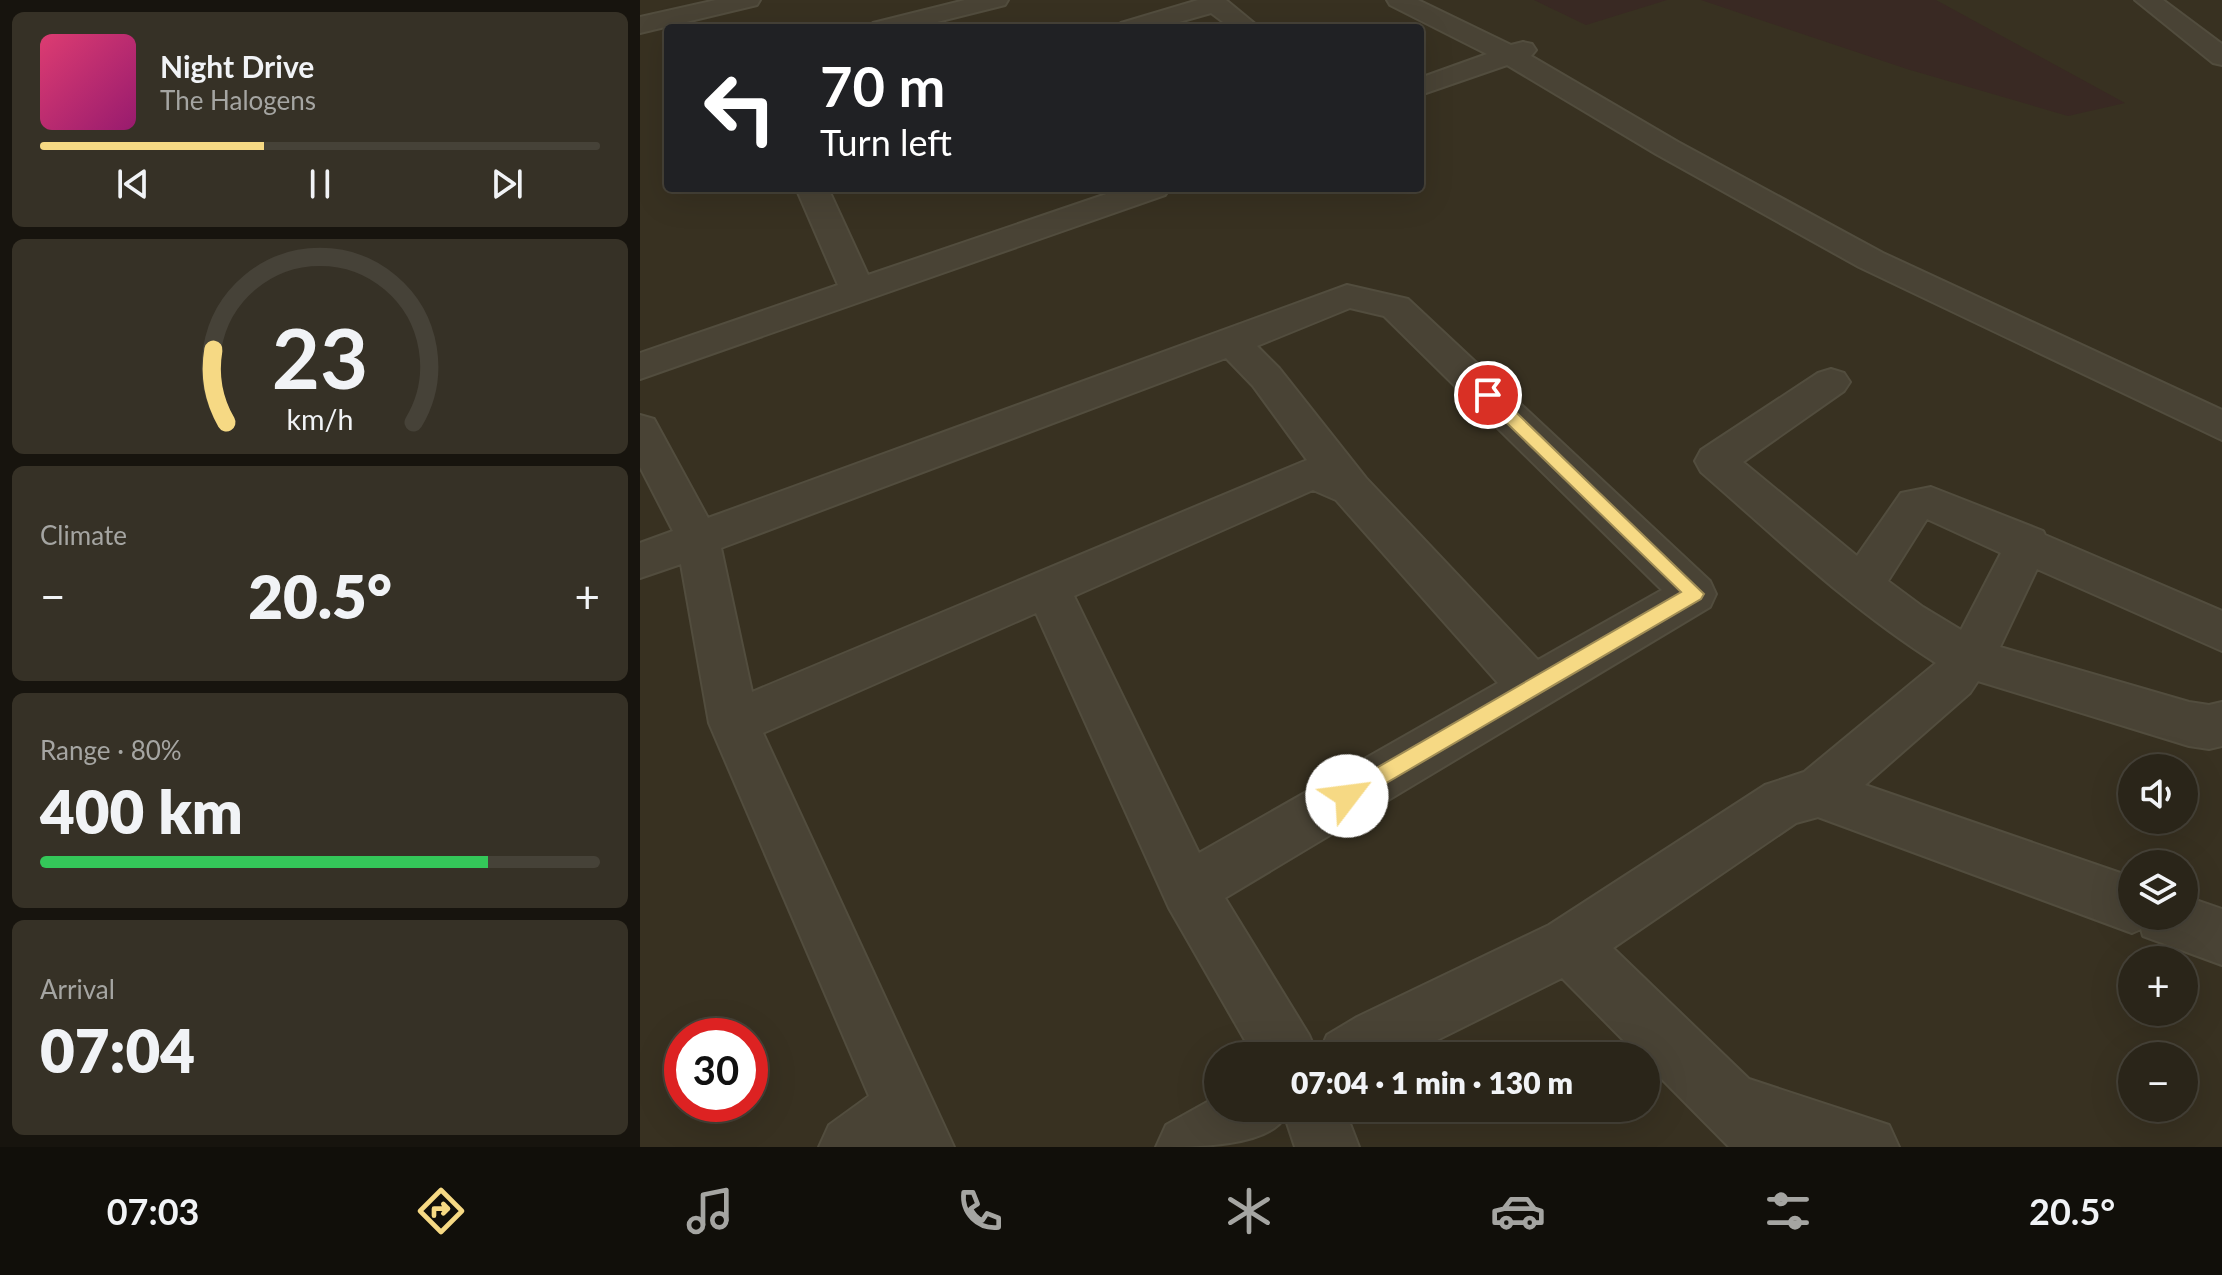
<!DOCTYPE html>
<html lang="en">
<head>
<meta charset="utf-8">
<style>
	:root { --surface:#2a2519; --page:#363126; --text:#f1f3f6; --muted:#a5a5a2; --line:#464238; --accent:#f6d984 }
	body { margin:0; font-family:Lato,sans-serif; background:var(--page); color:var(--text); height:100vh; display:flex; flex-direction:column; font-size:30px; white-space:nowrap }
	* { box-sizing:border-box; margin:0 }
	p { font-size:26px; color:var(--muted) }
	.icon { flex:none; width:44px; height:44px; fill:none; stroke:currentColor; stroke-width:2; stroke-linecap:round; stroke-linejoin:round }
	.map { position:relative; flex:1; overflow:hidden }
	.sheet { display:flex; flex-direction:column; gap:12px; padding:12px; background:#17140e; width:640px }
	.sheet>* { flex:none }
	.banner { position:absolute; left:24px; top:24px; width:760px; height:168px; border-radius:8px; box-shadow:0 8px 32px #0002,0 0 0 2px var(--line); background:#202124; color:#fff; overflow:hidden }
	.tools { position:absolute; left:1478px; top:754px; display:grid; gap:16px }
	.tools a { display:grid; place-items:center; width:80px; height:80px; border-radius:50%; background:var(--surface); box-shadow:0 8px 32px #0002,0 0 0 2px var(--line); font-size:40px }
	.speed { position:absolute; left:24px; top:1018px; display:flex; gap:16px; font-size:40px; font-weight:700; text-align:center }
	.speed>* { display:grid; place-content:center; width:104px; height:104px; border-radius:50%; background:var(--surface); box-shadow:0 8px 32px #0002,0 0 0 2px var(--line); line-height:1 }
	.speed .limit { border:12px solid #d22; background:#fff; color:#111 }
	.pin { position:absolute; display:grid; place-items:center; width:68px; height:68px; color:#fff; margin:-34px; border:4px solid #fff; border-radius:50%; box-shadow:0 2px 8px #0007 }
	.me { position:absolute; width:88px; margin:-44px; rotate:60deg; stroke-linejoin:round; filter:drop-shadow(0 0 6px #0008) }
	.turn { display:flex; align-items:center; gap:28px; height:168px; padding:0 24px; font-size:36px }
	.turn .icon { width:104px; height:104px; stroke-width:2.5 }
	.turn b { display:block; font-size:56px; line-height:68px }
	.big { font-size:60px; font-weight:800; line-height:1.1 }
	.sheet .tile { flex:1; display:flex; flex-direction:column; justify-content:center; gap:12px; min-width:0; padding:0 28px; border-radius:12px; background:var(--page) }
	.sheet .dial { align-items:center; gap:0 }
	.dial svg { height:208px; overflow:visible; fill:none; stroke:var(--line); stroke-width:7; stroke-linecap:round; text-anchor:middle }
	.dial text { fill:var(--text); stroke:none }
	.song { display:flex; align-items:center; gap:24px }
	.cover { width:96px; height:96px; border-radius:12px; background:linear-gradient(135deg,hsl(340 70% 55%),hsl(320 70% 35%)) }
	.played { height:8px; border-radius:4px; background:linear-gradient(90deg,var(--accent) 40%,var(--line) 40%) }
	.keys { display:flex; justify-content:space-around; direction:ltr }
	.heat { display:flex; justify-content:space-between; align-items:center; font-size:44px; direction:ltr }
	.charge { height:12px; border-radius:6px; background:linear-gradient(90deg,#34c759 80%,var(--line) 0) }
	.trip { position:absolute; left:564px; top:1042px; width:456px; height:80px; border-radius:40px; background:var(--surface); box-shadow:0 8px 32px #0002,0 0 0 2px var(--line); font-weight:800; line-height:80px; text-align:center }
	.dock { display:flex; height:128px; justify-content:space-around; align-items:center; background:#110f0a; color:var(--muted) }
	.dock .icon { width:56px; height:56px }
	.dock .current { color:var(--accent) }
	.dock b { font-size:36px; color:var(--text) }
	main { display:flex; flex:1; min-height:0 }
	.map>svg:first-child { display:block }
	.green { fill:#392923 }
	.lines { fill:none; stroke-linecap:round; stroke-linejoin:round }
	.minor-casing { stroke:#524d3e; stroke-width:4 }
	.minor { fill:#494335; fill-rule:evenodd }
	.route { fill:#f6d984; stroke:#a08d56; stroke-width:2 }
</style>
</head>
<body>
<main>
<section class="sheet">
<div class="tile">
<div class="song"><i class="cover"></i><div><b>Night Drive</b><p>The Halogens</p></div></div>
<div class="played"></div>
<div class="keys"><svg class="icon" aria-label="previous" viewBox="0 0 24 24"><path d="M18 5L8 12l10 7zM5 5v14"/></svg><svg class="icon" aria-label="pause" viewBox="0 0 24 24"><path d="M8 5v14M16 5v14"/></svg><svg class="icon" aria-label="next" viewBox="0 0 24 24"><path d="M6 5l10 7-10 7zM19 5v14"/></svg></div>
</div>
<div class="tile dial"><svg viewBox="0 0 100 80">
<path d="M14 69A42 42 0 1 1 86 69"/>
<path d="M14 69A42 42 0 0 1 9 41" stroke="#f6d984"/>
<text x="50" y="56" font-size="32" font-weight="700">23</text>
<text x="50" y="72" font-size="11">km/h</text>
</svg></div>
<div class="tile"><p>Climate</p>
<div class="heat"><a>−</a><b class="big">20.5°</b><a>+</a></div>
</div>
<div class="tile"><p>Range · 80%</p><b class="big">400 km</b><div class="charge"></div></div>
<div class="tile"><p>Arrival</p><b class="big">07:04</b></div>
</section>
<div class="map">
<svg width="1582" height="1147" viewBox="0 0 1582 1147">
	<rect width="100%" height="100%" fill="#383121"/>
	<!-- green -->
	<path class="green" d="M894,0H1027L946,25Z
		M1061,0H1296L1485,103L1428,116L1267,69Z"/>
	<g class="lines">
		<!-- minor casing -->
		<g class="minor-casing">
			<path id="minor" d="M76,0H120L117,5L0,33V17Z
				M325,0H368L365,5L273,28H229L233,23Z
				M558,0H586L620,28H591L571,13L518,28H477L481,23Z
				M747,0H778L871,45L883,42L892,44L896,50L891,56L1038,142L1243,253L1582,410V440L1219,267L1016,154L867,65L780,95V78L847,54L750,5Z
				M1495,0H1523L1582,44V65L1573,63Z
				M156,188H188L228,275L484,188H530L525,195L0,379V353L198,285Z
				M707,285L768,299L1070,581L1076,594L1070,607L585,898L669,1035L678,1056L687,1035L717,1017L909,925L1125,785L1164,772L1296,663C1210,609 1137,538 1061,472L1055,461L1061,450L1178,373L1191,369L1204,373L1210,382L1204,391L1103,462L1217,556L1261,493L1291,487L1403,531L1405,535L1582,611V651L1397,569L1360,647L1549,702L1569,705L1582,702V746L1569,749L1549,746L1338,681L1330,693L1225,785L1492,877V916H1544V896L1582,909V965L1503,936L1501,929L1492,933L1178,817L1156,823L973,948L1109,1079L1249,1125L1259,1147H1089L1006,1063V1056H999L922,978L765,1056H614L529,908L396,613L123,733L314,1147H179L189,1125L229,1096L69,723L41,564L0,578V543L33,531L0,467V415L14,419L68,518ZM710,308L744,316L1022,590L898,660L726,478L639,368L617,346ZM586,358L613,386L667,460L112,692L81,548ZM673,490L696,500L858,683L559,853L434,596ZM1287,519L1361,553L1321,630L1283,607L1248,581Z
				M578,1096V1108H704L719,1147H655L645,1117C627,1147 555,1147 516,1147L526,1125Z"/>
		</g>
		<!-- minor -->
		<use href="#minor" class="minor"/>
	</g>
	<!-- route -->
	<path class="route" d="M848,390L854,391L1064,594L1061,599L707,806L700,804L697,796L700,789L1041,592L842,399V391Z"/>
</svg>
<div class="tools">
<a><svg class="icon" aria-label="sound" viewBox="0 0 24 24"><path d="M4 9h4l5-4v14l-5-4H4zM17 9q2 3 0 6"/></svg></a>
<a><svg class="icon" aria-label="layers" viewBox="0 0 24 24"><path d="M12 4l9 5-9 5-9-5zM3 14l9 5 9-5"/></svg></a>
<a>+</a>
<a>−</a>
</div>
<div class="speed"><div class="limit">30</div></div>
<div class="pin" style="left:848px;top:395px;background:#d93025"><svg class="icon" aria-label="arrive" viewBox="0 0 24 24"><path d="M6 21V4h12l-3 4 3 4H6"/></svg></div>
<svg class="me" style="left:707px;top:796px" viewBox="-20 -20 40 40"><circle r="19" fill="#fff"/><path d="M0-13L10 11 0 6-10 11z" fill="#f6d984"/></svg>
<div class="trip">07:04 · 1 min · 130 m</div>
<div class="banner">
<div class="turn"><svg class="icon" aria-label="left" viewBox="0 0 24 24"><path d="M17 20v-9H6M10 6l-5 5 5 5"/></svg><div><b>70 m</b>Turn left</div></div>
</div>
</div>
</main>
<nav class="dock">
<b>07:03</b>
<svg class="icon current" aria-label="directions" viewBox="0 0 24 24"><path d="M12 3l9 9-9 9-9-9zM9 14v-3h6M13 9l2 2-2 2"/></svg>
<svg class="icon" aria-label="music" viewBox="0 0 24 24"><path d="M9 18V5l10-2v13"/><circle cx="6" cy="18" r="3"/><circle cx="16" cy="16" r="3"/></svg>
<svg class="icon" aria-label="phone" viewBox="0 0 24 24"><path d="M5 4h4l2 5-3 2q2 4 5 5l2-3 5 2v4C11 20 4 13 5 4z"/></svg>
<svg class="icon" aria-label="climate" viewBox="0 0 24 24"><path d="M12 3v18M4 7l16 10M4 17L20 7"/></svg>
<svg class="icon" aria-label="car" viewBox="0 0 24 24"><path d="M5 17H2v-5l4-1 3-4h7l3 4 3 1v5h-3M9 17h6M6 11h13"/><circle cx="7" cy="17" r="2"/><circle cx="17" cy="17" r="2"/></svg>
<svg class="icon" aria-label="filters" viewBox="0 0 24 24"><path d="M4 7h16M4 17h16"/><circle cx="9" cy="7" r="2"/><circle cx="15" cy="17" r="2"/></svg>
<b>20.5°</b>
</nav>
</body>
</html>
